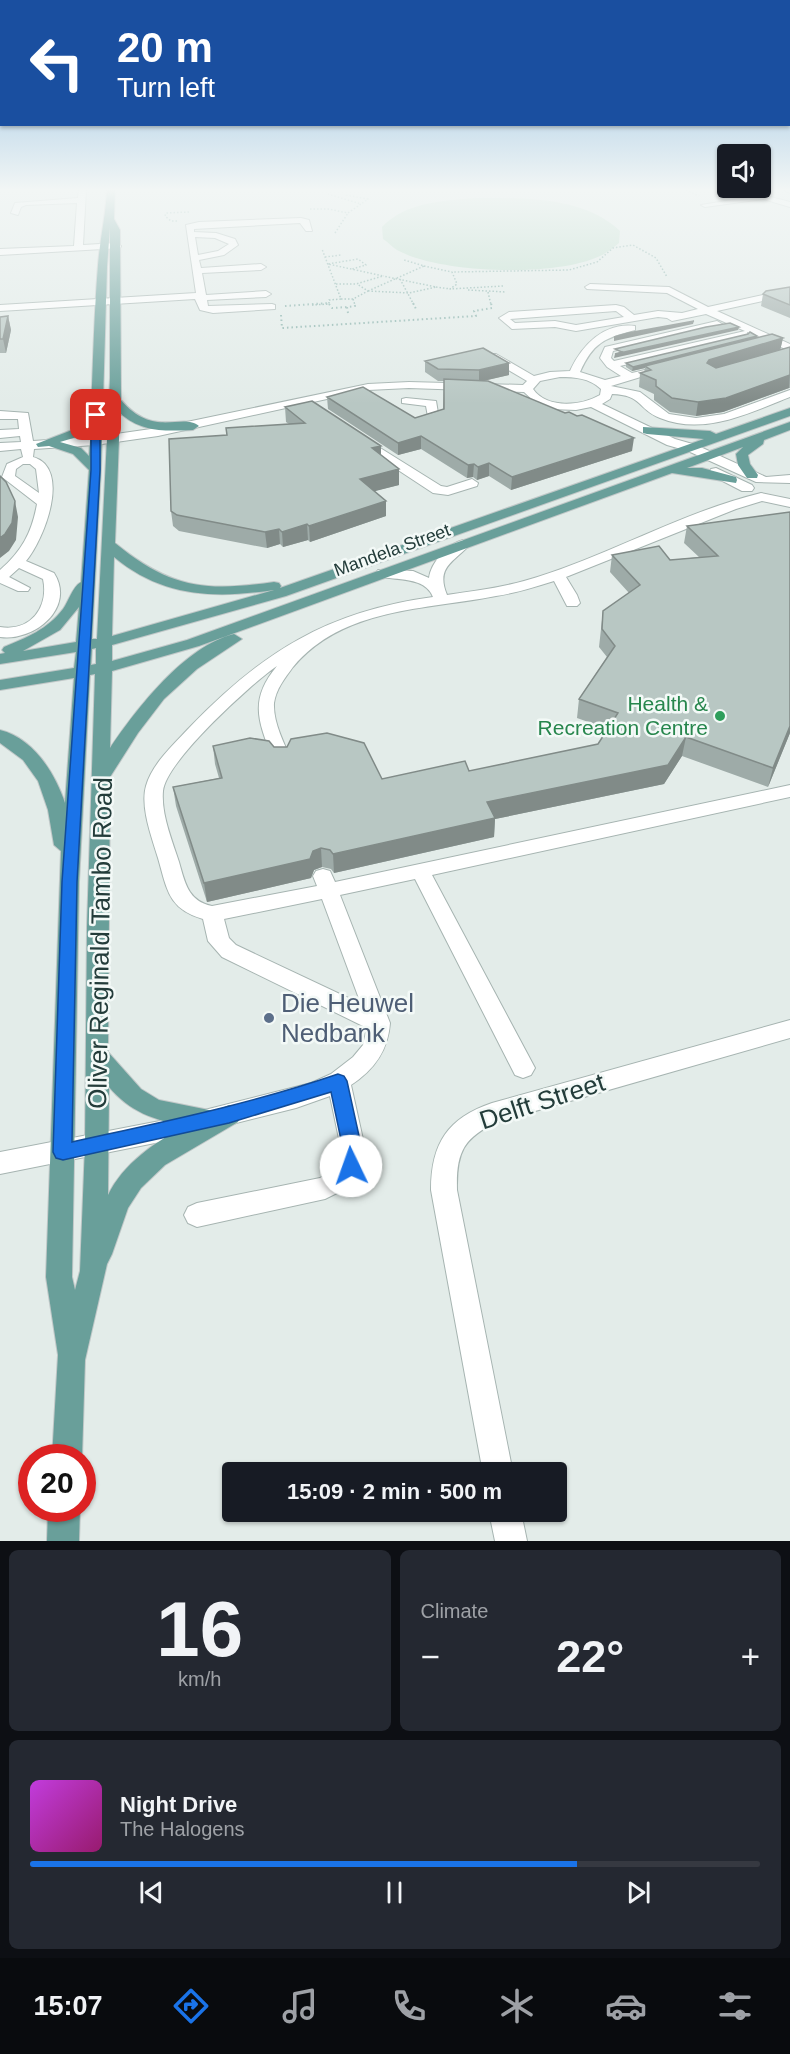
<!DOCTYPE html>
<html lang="en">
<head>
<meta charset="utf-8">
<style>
	:root { --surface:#171b24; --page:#242831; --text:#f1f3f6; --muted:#9ea1a6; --line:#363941; --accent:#1a73e8 }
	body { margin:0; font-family:Helvetica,sans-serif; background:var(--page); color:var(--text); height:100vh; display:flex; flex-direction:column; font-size:22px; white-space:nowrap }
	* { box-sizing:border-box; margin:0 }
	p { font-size:20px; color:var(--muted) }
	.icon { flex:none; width:33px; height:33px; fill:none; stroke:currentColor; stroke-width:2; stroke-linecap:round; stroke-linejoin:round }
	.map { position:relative; height:1541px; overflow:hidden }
	.side { display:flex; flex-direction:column; gap:9px; padding:9px; background:#0d0f14; flex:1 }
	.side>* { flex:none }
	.guide { position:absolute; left:0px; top:0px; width:790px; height:126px; box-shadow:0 2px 4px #0004; background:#1a4fa0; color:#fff; overflow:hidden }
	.fabs { position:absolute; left:717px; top:144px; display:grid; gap:12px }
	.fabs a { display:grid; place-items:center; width:54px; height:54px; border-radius:6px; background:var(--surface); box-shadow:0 2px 4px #0004; font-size:30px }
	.speed { position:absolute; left:18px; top:1444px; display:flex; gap:12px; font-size:30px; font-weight:700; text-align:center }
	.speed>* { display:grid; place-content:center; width:78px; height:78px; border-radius:50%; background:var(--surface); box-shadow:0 2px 4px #0004; line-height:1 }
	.speed .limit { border:9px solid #d22; background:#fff; color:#111 }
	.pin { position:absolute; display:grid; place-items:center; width:51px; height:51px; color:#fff; margin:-26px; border-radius:12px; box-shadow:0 3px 9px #0006 }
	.me { position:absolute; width:66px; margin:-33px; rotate:357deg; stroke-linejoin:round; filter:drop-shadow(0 0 4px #0008) }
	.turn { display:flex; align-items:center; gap:21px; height:126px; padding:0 18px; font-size:27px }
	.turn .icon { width:78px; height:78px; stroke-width:2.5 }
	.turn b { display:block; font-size:42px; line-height:51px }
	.big { font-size:45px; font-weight:600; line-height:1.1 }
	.side .widget { flex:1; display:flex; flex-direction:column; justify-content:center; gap:9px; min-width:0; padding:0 21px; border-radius:9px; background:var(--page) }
	.side .dial { align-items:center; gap:0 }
	.dial b { font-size:78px; line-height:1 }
	.song { display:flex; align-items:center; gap:18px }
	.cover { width:72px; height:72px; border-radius:9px; background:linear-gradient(135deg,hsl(290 70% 55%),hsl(320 70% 35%)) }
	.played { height:6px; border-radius:3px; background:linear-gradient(90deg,var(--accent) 75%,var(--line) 75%) }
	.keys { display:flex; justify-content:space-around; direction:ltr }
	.heat { display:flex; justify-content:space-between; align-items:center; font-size:33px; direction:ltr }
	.side .tiles { flex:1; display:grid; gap:9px; grid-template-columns:1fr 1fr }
	.widget:last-child { grid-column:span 2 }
	.trip { position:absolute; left:222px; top:1462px; width:345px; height:60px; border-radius:6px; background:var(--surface); box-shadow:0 2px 4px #0004; font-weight:600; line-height:60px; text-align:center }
	.tab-bar { display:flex; height:96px; justify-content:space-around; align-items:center; background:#090b0e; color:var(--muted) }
	.tab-bar .icon { width:42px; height:42px }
	.tab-bar .on { color:var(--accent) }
	.tab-bar b { font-size:27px; color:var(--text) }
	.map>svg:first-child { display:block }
	.green { fill:#bcdcca }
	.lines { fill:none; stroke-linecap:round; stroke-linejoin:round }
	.minor-casing { stroke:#a6b4b1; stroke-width:2 }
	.major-casing { stroke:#c1c8c8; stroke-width:2 }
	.path-far1 { stroke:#84aea8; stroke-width:1.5; stroke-dasharray:1.5 2; stroke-linecap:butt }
	.path { stroke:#84aea8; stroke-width:2; stroke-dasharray:1.5 3; stroke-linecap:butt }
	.minor { fill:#fff; fill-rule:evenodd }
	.major { fill:#699f9a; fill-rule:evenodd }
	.wall { fill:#9eaba8 }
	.shaded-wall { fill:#818b88 }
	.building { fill:#b8c7c3; stroke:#818b88; stroke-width:1.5 }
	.route { fill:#1a73e8; stroke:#114b97; stroke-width:1.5 }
	.leisure-dot { fill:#2e9e5b; stroke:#f3f9f7; stroke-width:2 }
	.service-dot { fill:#5c6f8a; stroke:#f3f9f7; stroke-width:2 }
	.labels { text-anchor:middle; stroke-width:5; stroke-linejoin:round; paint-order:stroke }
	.far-street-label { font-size:18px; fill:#233c3a; stroke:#f3f9f7 }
	.leisure-label { font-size:21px; fill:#27864d; stroke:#f3f9f7; text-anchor:end }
	.near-street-label { font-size:26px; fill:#233c3a; stroke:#f3f9f7 }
	.near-service-label { font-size:26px; fill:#4e5e75; stroke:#f3f9f7; text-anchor:start }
</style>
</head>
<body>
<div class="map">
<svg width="790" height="1541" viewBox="0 0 790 1541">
	<rect width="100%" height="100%" fill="#e3ece9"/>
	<!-- green -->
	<path class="green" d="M475,198C523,198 583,196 620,231L619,243C614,247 609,251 604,254C561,278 440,274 397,250C392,247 388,242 383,239L382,227C406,202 442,201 475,198Z"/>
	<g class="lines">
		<!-- minor casing -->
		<g class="minor-casing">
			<path id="minor" d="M79,188L86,190L83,245L117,243L121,246L120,248L0,255V249L74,246L77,203L26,205L21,207L18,215L11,213L15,203L78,198Z
				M780,188H790V193Z
				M763,195L790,202V207L763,199L705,207L701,205Z
				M301,218L309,220L312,231H306L300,223L194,229V232L216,233L235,239L238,245L224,255L199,260L201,268L261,264L266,267L261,270L202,273L206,295L266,291L271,294L266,297L207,300L208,306L272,304L275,305V309L213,313L200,310L195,299L0,311V305L196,293L186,225L199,222ZM195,237L215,238L229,244L218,251L198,255Z
				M590,284L669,287L708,307L790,289V295L717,311L790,344V351L747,332V336L620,366L632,373L662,366L667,369L611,386L640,392L669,414L696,418L724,414L790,390V397C749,413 704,436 660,418C637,409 643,395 612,394L610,399L602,404L675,439L696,445L766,477L790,475V483L756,482L688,451L667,445L591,407L576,410L551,409L537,404L524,392L409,388L368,390L158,436L95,445L34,449L33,457C72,468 44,540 26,561L54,573C76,608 34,642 0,637V627C31,632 49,607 43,579L19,568L9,577L30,588L28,591H18L0,583V570C22,551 32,532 37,504L2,477L7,464L23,457L21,449L0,451V443L21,442L20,436L0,438V430L19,429L18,419H0V411L28,413L33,441L95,437L158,428L368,384L409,382L523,385L527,381L488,358V354H496L534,376L550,372L570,371C582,345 604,322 635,326V330C604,338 593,343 580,372L605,380L621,376L607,367L600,358L605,347L717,321L722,324L613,351L611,358L614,361L745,331L706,314L672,321L667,318L658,317L576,331L555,327L512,329L499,318L509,312L616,305L624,307L634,315L658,311L682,313L698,309L667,293L587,289L585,287ZM616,311L624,317L576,325L555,321L515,323L510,319ZM560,377C575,377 589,378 601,389L600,395C581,406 547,409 533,389L540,381ZM23,464H30L36,469L39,493L15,476L16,469Z
				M406,398L436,401L439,419L437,422H429L426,406L402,403V399Z
				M361,436L441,486L447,487L472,479L478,483L477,486L448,495L433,493L357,443V437Z
				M716,468L752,485L754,488L752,491H742L711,475L710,472L711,469Z
				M761,493L790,499V507L762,501L736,509L566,577L577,595L580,603L577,606H567L554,581C535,587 516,593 496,596C426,610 343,607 293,667C285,678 276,689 274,703C273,723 284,742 291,760L288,764H276L273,760C259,722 248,701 277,666C251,684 166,761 163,791C161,814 172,840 179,862C185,883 188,901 212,906L317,886L313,876L316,871L323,869L330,871L335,882L790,785V797L432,875L535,1068L531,1075L523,1078L515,1075L415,879L340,895L390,1023C388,1051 374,1070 351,1085L366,1153L355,1184L325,1199L197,1227L188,1223L184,1215L188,1207L197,1203L320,1178L336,1169L342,1153L330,1096L296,1108L165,1141L0,1174V1152L165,1120L311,1083L331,1074L353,1057L363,1045L367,1028L222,957L208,941L203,919C168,909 167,889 158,858C152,838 140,807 146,786C152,764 174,744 189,728C262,652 328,611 433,597C425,576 396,581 378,576L376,573L378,570L413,571L429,578C431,562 448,544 463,540L470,544C455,562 435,566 447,595C473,591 499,588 524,581C605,558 679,513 761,493ZM322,899L361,1004L236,945L229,938L224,919Z
				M790,1020V1038L497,1122C463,1138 456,1153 457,1190L513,1473H483L431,1190C431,1143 448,1118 492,1103Z
				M489,1512H521L527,1541H495Z"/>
		</g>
		<!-- major casing -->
		<g class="major-casing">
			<path id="major" d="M107,188H115L114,219L120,230L121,400C154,439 182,412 199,426L193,430C166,431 142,433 120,413L115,543C170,588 205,592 274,582L279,583L281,586L280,588L704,439L647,434L643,433V427L710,431L716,434L790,408V416L286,596L112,645V661L187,640L790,422V430L764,440L763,444L748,455L750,464L758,475L757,478H747L738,465L736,454L743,447L687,468H702L736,477L737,480L736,483L672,473L199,646L112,671L110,748C137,708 185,646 234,634L242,639L197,669L164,699L138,733L110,777L108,1052L141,1089L159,1100L214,1111L229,1105L238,1108L241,1115L238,1122L165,1165L141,1188L128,1208L112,1254L107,1264L85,1360L82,1458H52L58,1355L46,1277L61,851L54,845L48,810L38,781L23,760L0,743V730C33,738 55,773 65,803L74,678L0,690V680L74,668L76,652L0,664V654L5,653L2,650L4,647C26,638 48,629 63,609C69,601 72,587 81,582L89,470L73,454L49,446L38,447L36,444L72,430L91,413C93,364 94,314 98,265C100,238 106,215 107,188ZM110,227V378L97,639H92L101,469L107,267ZM91,426L89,456L81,448L60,442L80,436ZM114,557C162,597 214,599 274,590L112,636ZM79,607L76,642L23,651L60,630ZM96,648V664L91,665L92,649ZM95,674L87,927L85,1145L80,1271L75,1290L72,1277L79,882L90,675ZM109,1087C130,1112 154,1120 185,1126C154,1143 124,1163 108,1195Z
				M48,1509H80L79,1541H47Z"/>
		</g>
		<!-- path-far1 -->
		<path class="path-far1" d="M683,188L699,196
			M346,195L368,199L361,204
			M310,209H328L348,213L361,204L328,194
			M177,221H171L165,216L166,213L189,212
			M335,233L348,213
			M325,257L341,255
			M424,266L452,272
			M400,279L414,305
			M336,284H356L383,276L328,264L358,259L366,265L352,269
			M503,286L450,289L457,284L452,272L569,270L597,262L613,248L633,245L656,258L667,277
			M436,287L451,289
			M468,290L506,292
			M368,291L409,293L436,287L383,276
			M368,291L424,266L404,260
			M488,292L491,305
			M341,299H353L368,291L357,284
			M353,299L355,305
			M312,305L329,304V300L341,299L322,249"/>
		<!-- path -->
		<path class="path" d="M413,303L416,309
			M329,304L332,308L347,307
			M285,306L329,303
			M348,313L347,307L355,306L354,303
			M281,315L282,328L476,316L474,311L492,308L491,303"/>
		<!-- minor -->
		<use href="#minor" class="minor"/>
		<!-- major -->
		<use href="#major" class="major"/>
	</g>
	<!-- wall -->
	<path class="wall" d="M790,287V318L761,306L763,294Z
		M8,316L11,330L6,353H0V317Z
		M757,336V338H783L780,350L790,347V388H789L723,412L696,416L670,412L654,400V394L639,387L640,373L644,372L645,368L632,371L626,367V363Z
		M425,361L509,375L482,381L632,451L511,490L489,476L477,480L473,477L467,478L421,449L398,455L328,409L327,397L415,418L443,409L444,381H438L425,372Z
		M285,407L381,446V455L399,485L374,491L386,516L310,542L308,540L283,547L280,544L267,548L179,531L173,526L171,511L227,435L289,424L286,422Z
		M790,512V733L768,787L682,756L664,784L495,819L494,837L334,873L331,869L322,867L314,870L311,878L207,902L176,806L173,787L219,778L215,764L213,746L274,747L382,779L469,771L598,744L608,729L577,718L579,699L607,657L599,647L603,611L629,593L610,572L612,555L670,560L699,557L684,543L687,526Z"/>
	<!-- shaded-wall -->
	<path class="shaded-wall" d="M8,316L11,330L6,353L3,339Z
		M694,321L693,324L614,341V337Z
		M739,327L738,330L614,358L615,354Z
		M757,336V339L645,366V368L632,371L633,367Z
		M783,338L780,351L706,374L707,363L709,360Z
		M509,363V375L479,382V370Z
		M790,375L789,388L723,412L696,416L698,402Z
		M421,436V449L398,455V443Z
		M634,438L632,451L511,490L512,477Z
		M381,446V461L372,448Z
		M489,463V476L477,480L478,467Z
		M474,464L473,477L467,478L468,465Z
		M399,469V485L360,495V479Z
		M15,501L18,517L16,540L9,551L0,558V538Z
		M386,501V516L310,542L309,526Z
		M307,524L308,540L283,547L282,532Z
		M279,529L280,544L267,548L265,532Z
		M790,726V733L768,787L773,768Z
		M686,737L682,756L664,784L495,819L494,837L334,873L333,854L487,802Z
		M321,848L322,867L314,870L311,878L207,902L204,883Z"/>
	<!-- building -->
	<path class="building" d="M790,287V305L763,294L766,291Z
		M8,316L3,339H0V317Z
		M694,321L614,337L628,333Z
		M730,323L739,327L615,354L622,352L615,349L706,327Z
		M750,332L757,336L633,367L626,363L748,334Z
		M772,334L783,338L709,360L707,363L716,368L790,347V375L726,398L698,402L672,398L656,386V380L640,373L651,370L645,366Z
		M483,348L509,363L479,370L438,369L425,361Z
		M444,379L488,381L565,413L569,412L577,416L582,415L634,438L512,477L489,463L478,467L474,464L468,465L421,436L398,443L327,397L363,387L415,418L444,409Z
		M312,401L381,446L372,448L399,469L360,479L386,501L309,526L307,524L282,532L279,529L265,532L177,515L171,511L169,439L227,435L226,428L305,423L285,407Z
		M0,476L6,482L15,501L12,523L5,534L0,538Z
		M790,512V726L773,768L686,737L668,765L487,802L495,818L333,854L330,850L321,848L313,851L310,859L204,883L173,787L222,778L213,746L250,738L269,741L274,747H287L291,739L327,733L364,743L382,779L465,761L469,771L598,744L618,713L579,699L615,646L602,629L603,611L640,585L612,555L659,546L670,560L718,556L687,526Z"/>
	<!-- sky -->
	<linearGradient id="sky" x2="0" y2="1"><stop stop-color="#83b6de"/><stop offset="0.47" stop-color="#f2f6f5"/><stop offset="1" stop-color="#f2f6f5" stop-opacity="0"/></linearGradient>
	<rect width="790" height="404" fill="url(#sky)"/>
	<!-- route -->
	<path class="route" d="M96,412L100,415V470L77,882L72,1142C162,1122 251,1104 338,1074L344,1076L347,1081L363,1154L358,1172L351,1174L345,1172L342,1166L344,1154L331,1092L229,1123L63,1160L56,1158L53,1152L62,882L91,470V415Z"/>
	<!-- markers -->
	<circle class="leisure-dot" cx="720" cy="716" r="6"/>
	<circle class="service-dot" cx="269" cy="1018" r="6"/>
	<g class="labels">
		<!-- far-street labels -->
		<g class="far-street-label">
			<text transform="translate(392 550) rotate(-20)" y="6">Mandela Street</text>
		</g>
		<!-- leisure labels -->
		<g class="leisure-label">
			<text x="708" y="711">Health &amp;<tspan x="708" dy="24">Recreation Centre</tspan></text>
		</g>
		<!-- near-street labels -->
		<g class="near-street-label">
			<text transform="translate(100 943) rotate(-89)" y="9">Oliver Reginald Tambo Road</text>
			<text transform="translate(542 1101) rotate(-18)" y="9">Delft Street</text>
		</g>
		<!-- near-service labels -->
		<g class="near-service-label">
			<text x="281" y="1012">Die Heuwel<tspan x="281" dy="30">Nedbank</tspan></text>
		</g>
	</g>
</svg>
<div class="fabs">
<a><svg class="icon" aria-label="sound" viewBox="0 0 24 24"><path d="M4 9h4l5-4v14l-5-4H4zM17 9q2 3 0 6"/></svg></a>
</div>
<div class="speed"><div class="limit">20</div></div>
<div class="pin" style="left:96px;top:415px;background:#d93025"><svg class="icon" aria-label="arrive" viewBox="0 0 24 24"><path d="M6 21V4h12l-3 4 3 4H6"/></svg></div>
<svg class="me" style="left:351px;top:1166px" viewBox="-20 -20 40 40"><circle r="19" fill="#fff"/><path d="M0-13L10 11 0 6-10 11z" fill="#1a73e8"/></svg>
<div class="trip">15:09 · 2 min · 500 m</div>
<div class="guide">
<div class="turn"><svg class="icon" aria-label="left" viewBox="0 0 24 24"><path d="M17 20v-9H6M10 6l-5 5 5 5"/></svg><div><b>20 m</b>Turn left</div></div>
</div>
</div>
<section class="side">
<div class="tiles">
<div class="widget dial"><b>16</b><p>km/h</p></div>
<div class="widget"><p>Climate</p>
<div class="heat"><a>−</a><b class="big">22°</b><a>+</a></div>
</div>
<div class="widget">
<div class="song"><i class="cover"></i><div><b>Night Drive</b><p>The Halogens</p></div></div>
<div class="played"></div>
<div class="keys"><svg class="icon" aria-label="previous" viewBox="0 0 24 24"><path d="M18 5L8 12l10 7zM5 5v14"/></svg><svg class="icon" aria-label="pause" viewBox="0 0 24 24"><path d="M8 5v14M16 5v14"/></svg><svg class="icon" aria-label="next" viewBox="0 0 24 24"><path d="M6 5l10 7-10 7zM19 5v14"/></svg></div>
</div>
</div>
</section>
<nav class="tab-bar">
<b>15:07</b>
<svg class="icon on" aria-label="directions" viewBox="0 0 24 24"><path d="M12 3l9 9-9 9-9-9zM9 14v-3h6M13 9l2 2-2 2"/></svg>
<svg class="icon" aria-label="music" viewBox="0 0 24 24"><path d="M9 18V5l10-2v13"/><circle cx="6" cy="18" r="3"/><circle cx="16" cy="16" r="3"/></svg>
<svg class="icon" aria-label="phone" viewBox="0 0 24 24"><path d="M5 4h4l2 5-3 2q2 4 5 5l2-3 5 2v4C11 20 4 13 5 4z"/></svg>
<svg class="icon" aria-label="climate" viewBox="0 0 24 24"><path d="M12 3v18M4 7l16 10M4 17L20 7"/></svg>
<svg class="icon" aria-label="car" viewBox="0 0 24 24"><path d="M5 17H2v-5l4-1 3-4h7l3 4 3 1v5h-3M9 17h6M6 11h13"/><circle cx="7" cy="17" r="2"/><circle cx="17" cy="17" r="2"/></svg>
<svg class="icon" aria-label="filters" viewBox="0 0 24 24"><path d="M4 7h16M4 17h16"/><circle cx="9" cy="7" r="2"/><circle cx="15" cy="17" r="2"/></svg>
</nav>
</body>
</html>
